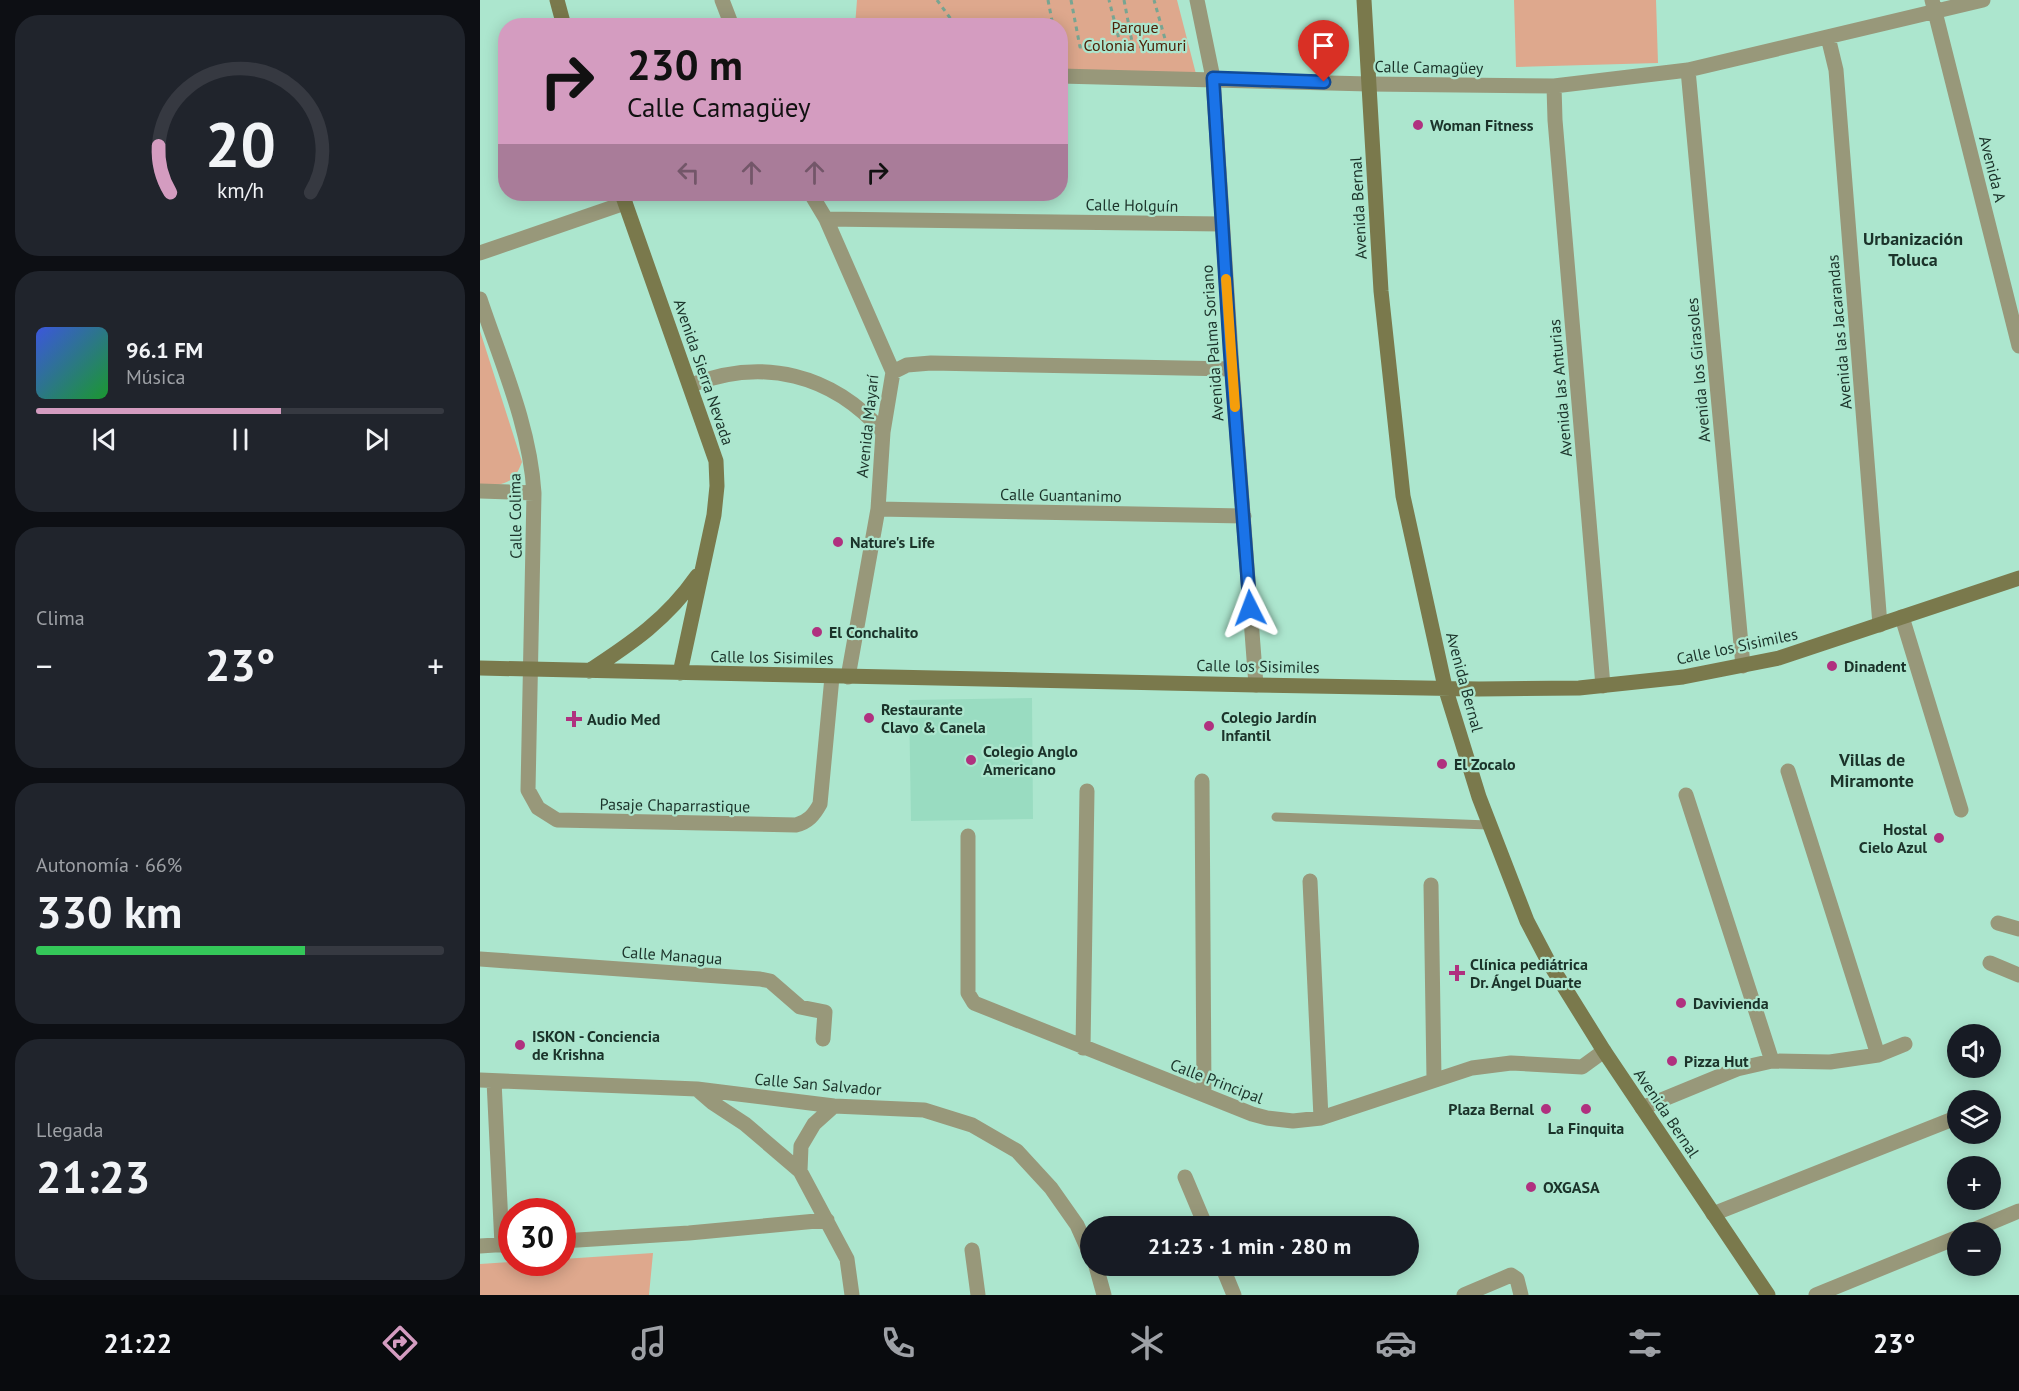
<!DOCTYPE html>
<html lang="es">
<head>
<meta charset="utf-8">
<style>
	:root { --surface:#171b24; --page:#20242c; --text:#f1f3f6; --muted:#9ea1a6; --line:#363941; --accent:#d49cc0 }
	body { margin:0; font-family:"PT Sans",sans-serif; background:var(--page); color:var(--text); height:100vh; display:flex; flex-direction:column; font-size:22px; white-space:nowrap }
	* { box-sizing:border-box; margin:0 }
	p { font-size:20px; color:var(--muted) }
	.icon { flex:none; width:33px; height:33px; fill:none; stroke:currentColor; stroke-width:2; stroke-linecap:round; stroke-linejoin:round }
	.map { position:relative; flex:1; overflow:hidden }
	.panel { display:flex; flex-direction:column; gap:15px; padding:15px; background:#0d0f14; width:480px }
	.panel>* { flex:none }
	.banner { position:absolute; left:18px; top:18px; width:570px; height:183px; border-radius:24px; box-shadow:0 3px 15px #0003; background:#d49cc0; color:#111; overflow:hidden }
	.tools { position:absolute; left:1467px; top:1024px; display:grid; gap:12px }
	.tools a { display:grid; place-items:center; width:54px; height:54px; border-radius:50%; background:var(--surface); box-shadow:0 3px 15px #0003; font-size:30px }
	.speed { position:absolute; left:18px; top:1198px; display:flex; gap:12px; font-size:30px; font-weight:700; text-align:center }
	.speed>* { display:grid; place-content:center; width:78px; height:78px; border-radius:50%; background:var(--surface); box-shadow:0 3px 15px #0003; line-height:1 }
	.speed .limit { border:9px solid #d22; background:#fff; color:#111 }
	.pin { position:absolute; display:grid; place-items:center; width:51px; height:51px; color:#fff; margin:-62px -26px; border-radius:50% 50% 50% 0; rotate:-45deg; box-shadow:0 0 6px #0007 }
	.pin .icon { rotate:45deg }
	.me { position:absolute; width:66px; margin:-33px; rotate:357deg; stroke-linejoin:round; filter:drop-shadow(0 0 4px #0008) }
	.turn { display:flex; align-items:center; gap:21px; height:126px; padding:0 30px; font-size:27px }
	.turn .icon { width:78px; height:78px; stroke-width:2.5 }
	.turn b { display:block; font-size:42px; line-height:51px }
	.lanes { display:flex; align-items:center; height:57px; padding:0 30px; background:#0003; justify-content:center; gap:30px; direction:ltr }
	.lanes .off { opacity:.35 }
	.big { font-size:45px; font-weight:800; line-height:1.1 }
	.panel .card { flex:1; display:flex; flex-direction:column; justify-content:center; gap:9px; min-width:0; padding:0 21px; border-radius:24px; background:var(--page) }
	.panel .dial { align-items:center; gap:0 }
	.dial svg { height:156px; overflow:visible; fill:none; stroke:var(--line); stroke-width:7; stroke-linecap:round; text-anchor:middle }
	.dial text { fill:var(--text); stroke:none }
	.song { display:flex; align-items:center; gap:18px }
	.cover { width:72px; height:72px; border-radius:9px; background:linear-gradient(135deg,hsl(230 70% 55%),hsl(130 70% 35%)) }
	.played { height:6px; border-radius:3px; background:linear-gradient(90deg,var(--accent) 60%,var(--line) 60%) }
	.keys { display:flex; justify-content:space-around; direction:ltr }
	.heat { display:flex; justify-content:space-between; align-items:center; font-size:33px; direction:ltr }
	.charge { height:9px; border-radius:4px; background:linear-gradient(90deg,#34c759 66%,var(--line) 0) }
	.trip { position:absolute; left:600px; top:1216px; width:339px; height:60px; border-radius:30px; background:var(--surface); box-shadow:0 3px 15px #0003; font-weight:800; line-height:60px; text-align:center }
	.menu { display:flex; height:96px; justify-content:space-around; align-items:center; background:#090b0e; color:var(--muted) }
	.menu .icon { width:42px; height:42px }
	.menu .on { color:var(--accent) }
	.menu b { font-size:27px; color:var(--text) }
	main { display:flex; flex:1; min-height:0 }
	.map>svg:first-child { display:block }
	.built { fill:#99dcc1 }
	.green { fill:#dea88d }
	.lines { fill:none; stroke-linecap:round; stroke-linejoin:round }
	.path { stroke:#77a592; stroke-width:3; stroke-dasharray:4.5 4.5; stroke-linecap:butt }
	.lane { stroke:#98987a; stroke-width:9 }
	.street { stroke:#98987a; stroke-width:15 }
	.secondary { stroke:#7a794c; stroke-width:15 }
	.route-casing { stroke:#114b97; stroke-width:15 }
	.route { stroke:#1a73e8; stroke-width:10 }
	.slow { stroke:#f59e0b; stroke-width:10 }
	.poi-dot { fill:#b0317f; stroke:#ace6ce; stroke-width:2 }
	.labels { text-anchor:middle; stroke-width:4.5; stroke-linejoin:round; paint-order:stroke }
	.park-label { font-size:16px; fill:#4d2208; stroke:#ace6ce }
	.street-label { font-size:16px; fill:#1b332a; stroke:#ace6ce }
	.poi-label { font-size:16px; font-weight:bold; fill:#1b332a; stroke:#ace6ce; text-anchor:start }
	.neighbourhood-label { font-size:18px; font-weight:bold; fill:#1b332a; stroke:#ace6ce }
</style>
</head>
<body>
<main>
<section class="panel">
<div class="card dial"><svg viewBox="0 0 100 80">
<path d="M14 69A42 42 0 1 1 86 69"/>
<path d="M14 69A42 42 0 0 1 8 45" stroke="#d49cc0"/>
<text x="50" y="56" font-size="32" font-weight="700">20</text>
<text x="50" y="72" font-size="11">km/h</text>
</svg></div>
<div class="card">
<div class="song"><i class="cover"></i><div><b>96.1 FM</b><p>Música</p></div></div>
<div class="played"></div>
<div class="keys"><svg class="icon" aria-label="previous" viewBox="0 0 24 24"><path d="M18 5L8 12l10 7zM5 5v14"/></svg><svg class="icon" aria-label="pause" viewBox="0 0 24 24"><path d="M8 5v14M16 5v14"/></svg><svg class="icon" aria-label="next" viewBox="0 0 24 24"><path d="M6 5l10 7-10 7zM19 5v14"/></svg></div>
</div>
<div class="card"><p>Clima</p>
<div class="heat"><a>−</a><b class="big">23°</b><a>+</a></div>
</div>
<div class="card"><p>Autonomía · 66%</p><b class="big">330 km</b><div class="charge"></div></div>
<div class="card"><p>Llegada</p><b class="big">21:23</b></div>
</section>
<div class="map">
<svg width="1539" height="1295" viewBox="0 0 1539 1295">
	<rect width="100%" height="100%" fill="#ace6ce"/>
	<!-- built -->
	<path class="built" d="M552,698L553,819L431,821L429,700Z"/>
	<!-- green -->
	<path class="green" d="M377,0H697L716,74L581,71L580,26H375Z
		M1034,0H1176L1178,63L1036,67Z
		M0,331L42,462C33,486 23,484 0,486Z
		M173,1253L169,1295H0V1264L31,1262L82,1263L83,1259Z"/>
	<g class="lines">
		<!-- path -->
		<path class="path" d="M457,0L476,26
			M568,0L573,26
			M591,0L600,47H641L629,0
			M644,0L653,47L687,46L674,0"/>
		<!-- lane -->
		<path class="lane" d="M796,817L1008,825"/>
		<!-- street -->
		<path class="street" d="M242,0L252,26
			M717,0L733,78L752,369L776,685
			M1452,0L1539,346
			M1348,37L1356,70L1400,625
			M1208,70L1263,666
			M580,76L889,84L1074,86L1208,70L1503,0
			M1074,86L1075,120L1123,686
			M331,194L346,219L413,372L403,432L398,509L368,677
			M346,219L742,224
			M0,253L145,203
			M0,299C21,362 50,426 54,493L48,790L58,808L77,820L316,825C328,822 334,815 340,804L352,677
			M413,372L427,365L451,363L752,369
			M211,385C283,357 352,374 403,432
			M0,491L54,493
			M398,509L764,516
			M1422,617L1481,810
			M1308,771L1398,1055
			M722,781L724,1095
			M1206,795L1292,1061
			M488,836V993L494,1003L772,1114L787,1118L813,1121L841,1118L992,1068L1031,1063L1102,1067L1124,1051
			M830,881L841,1118
			M951,885L954,1079
			M1518,923L1539,929
			M0,959L280,979L290,981L320,1007L345,1012L343,1039
			M1510,963L1539,975
			M603,1048L607,791
			M0,1080L217,1089L354,1106L444,1110L492,1125L537,1151L571,1188L597,1225L610,1254
			M14,1081L22,1245
			M218,1090L233,1103L265,1124L320,1171L367,1259L372,1295
			M1162,1108L1257,1069L1292,1061L1350,1062L1398,1055L1425,1044
			M320,1171L321,1146L334,1124L354,1106
			M705,1177L726,1227
			M1233,1214L1478,1117
			M1486,1233L1539,1211
			M82,1241L209,1233L347,1220
			M0,1246L30,1244
			M492,1250L498,1295
			M616,1266L624,1295
			M742,1266L754,1295
			M984,1295L1031,1275L1037,1279L1041,1295
			M1336,1295L1478,1237"/>
		<!-- secondary -->
		<path class="secondary" d="M77,0L84,26
			M884,0L901,291L923,496L965,687L999,797L1047,921L1068,961L1124,1051L1288,1295
			M142,194L236,461L237,486L234,515L200,673
			M0,668L776,685L999,689L1099,688L1203,677L1299,658L1539,578
			M109,671C152,643 187,619 217,576"/>
	</g>
	<g class="lines">
		<!-- route casing -->
		<g class="route-casing">
			<path id="route" d="M770,608L750,348L733,78L844,82"/>
		</g>
		<!-- route -->
		<use href="#route" class="route"/>
		<!-- slow -->
		<path class="slow" d="M746,279L755,407"/>
	</g>
	<!-- markers -->
	<g class="poi-dot">
		<circle cx="938" cy="125" r="6"/>
		<circle cx="358" cy="542" r="6"/>
		<circle cx="337" cy="632" r="6"/>
		<circle cx="1352" cy="666" r="6"/>
		<circle cx="389" cy="718" r="6"/>
		<path d="M91 710h6v6h6v6h-6v6h-6v-6h-6v-6h6z"/>
		<circle cx="729" cy="726" r="6"/>
		<circle cx="491" cy="760" r="6"/>
		<circle cx="962" cy="764" r="6"/>
		<circle cx="1459" cy="838" r="6"/>
		<path d="M974 964h6v6h6v6h-6v6h-6v-6h-6v-6h6z"/>
		<circle cx="1201" cy="1003" r="6"/>
		<circle cx="40" cy="1045" r="6"/>
		<circle cx="1192" cy="1061" r="6"/>
		<circle cx="1066" cy="1109" r="6"/>
		<circle cx="1106" cy="1109" r="6"/>
		<circle cx="1051" cy="1187" r="6"/>
	</g>
	<g class="labels">
		<!-- park labels -->
		<g class="park-label">
			<text x="655" y="33">Parque<tspan x="655" dy="18">Colonia Yumuri</tspan></text>
		</g>
		<!-- street labels -->
		<g class="street-label">
			<text transform="translate(949 67) rotate(1)" y="6">Calle Camagüey</text>
			<text transform="translate(1513 169) rotate(76)" y="6">Avenida A</text>
			<text transform="translate(652 205) rotate(1)" y="6">Calle Holguín</text>
			<text transform="translate(878 208) rotate(-93)" y="6">Avenida Bernal</text>
			<text transform="translate(1359 332) rotate(-95)" y="6">Avenida las Jacarandas</text>
			<text transform="translate(732 343) rotate(-94)" y="6">Avenida Palma Soriano</text>
			<text transform="translate(1218 370) rotate(-95)" y="6">Avenida los Girasoles</text>
			<text transform="translate(224 372) rotate(71)" y="6">Avenida Sierra Nevada</text>
			<text transform="translate(1080 388) rotate(-95)" y="6">Avenida las Anturias</text>
			<text transform="translate(387 426) rotate(-84)" y="6">Avenida Mayarí</text>
			<text transform="translate(581 495) rotate(1)" y="6">Calle Guantanimo</text>
			<text transform="translate(35 516) rotate(-91)" y="6">Calle Colima</text>
			<text transform="translate(1257 646) rotate(-12)" y="6">Calle los Sisimiles</text>
			<text transform="translate(292 657) rotate(1)" y="6">Calle los Sisimiles</text>
			<text transform="translate(778 666) rotate(1)" y="6">Calle los Sisimiles</text>
			<text transform="translate(985 682) rotate(75)" y="6">Avenida Bernal</text>
			<text transform="translate(195 805) rotate(1)" y="6">Pasaje Chaparrastique</text>
			<text transform="translate(192 955) rotate(4)" y="6">Calle Managua</text>
			<text transform="translate(737 1081) rotate(21)" y="6">Calle Principal</text>
			<text transform="translate(338 1084) rotate(5)" y="6">Calle San Salvador</text>
			<text transform="translate(1187 1113) rotate(56)" y="6">Avenida Bernal</text>
		</g>
		<!-- poi labels -->
		<g class="poi-label">
			<text x="950" y="131">Woman Fitness</text>
			<text x="370" y="548">Nature's Life</text>
			<text x="349" y="638">El Conchalito</text>
			<text x="1364" y="672">Dinadent</text>
			<text x="401" y="715">Restaurante<tspan x="401" dy="18">Clavo &amp; Canela</tspan></text>
			<text x="741" y="723">Colegio Jardín<tspan x="741" dy="18">Infantil</tspan></text>
			<text x="107" y="725">Audio Med</text>
			<text x="503" y="757">Colegio Anglo<tspan x="503" dy="18">Americano</tspan></text>
			<text x="974" y="770">El Zocalo</text>
			<text x="1447" y="835" text-anchor="end">Hostal<tspan x="1447" dy="18">Cielo Azul</tspan></text>
			<text x="990" y="970">Clínica pediátrica<tspan x="990" dy="18">Dr. Ángel Duarte</tspan></text>
			<text x="1213" y="1009">Davivienda</text>
			<text x="52" y="1042">ISKON - Conciencia<tspan x="52" dy="18">de Krishna</tspan></text>
			<text x="1204" y="1067">Pizza Hut</text>
			<text x="1054" y="1115" text-anchor="end">Plaza Bernal</text>
			<text x="1106" y="1134" text-anchor="middle">La Finquita</text>
			<text x="1063" y="1193">OXGASA</text>
		</g>
		<!-- neighbourhood labels -->
		<g class="neighbourhood-label">
			<text x="1433" y="245">Urbanización<tspan x="1433" dy="21">Toluca</tspan></text>
			<text x="1392" y="766">Villas de<tspan x="1392" dy="21">Miramonte</tspan></text>
		</g>
	</g>
</svg>
<div class="tools">
<a><svg class="icon" aria-label="sound" viewBox="0 0 24 24"><path d="M4 9h4l5-4v14l-5-4H4zM17 9q2 3 0 6"/></svg></a>
<a><svg class="icon" aria-label="layers" viewBox="0 0 24 24"><path d="M12 4l9 5-9 5-9-5zM3 14l9 5 9-5"/></svg></a>
<a>+</a>
<a>−</a>
</div>
<div class="speed"><div class="limit">30</div></div>
<div class="pin" style="left:844px;top:82px;background:#d93025"><svg class="icon" aria-label="arrive" viewBox="0 0 24 24"><path d="M6 21V4h12l-3 4 3 4H6"/></svg></div>
<svg class="me" style="left:770px;top:608px" viewBox="-20 -20 40 40"><path d="M0-17L14 15 0 8-14 15z" fill="#1a73e8" stroke="#fff" stroke-width="4"/></svg>
<div class="trip">21:23 · 1 min · 280 m</div>
<div class="banner">
<div class="turn"><svg class="icon" aria-label="right" viewBox="0 0 24 24"><path d="M7 20v-9h11M14 6l5 5-5 5"/></svg><div><b>230 m</b>Calle Camagüey</div></div>
<div class="lanes"><svg class="icon off" aria-label="left" viewBox="0 0 24 24"><path d="M17 20v-9H6M10 6l-5 5 5 5"/></svg><svg class="icon off" aria-label="ahead" viewBox="0 0 24 24"><path d="M12 20V5M6 11l6-6 6 6"/></svg><svg class="icon off" aria-label="ahead" viewBox="0 0 24 24"><path d="M12 20V5M6 11l6-6 6 6"/></svg><svg class="icon" aria-label="right" viewBox="0 0 24 24"><path d="M7 20v-9h11M14 6l5 5-5 5"/></svg></div>
</div>
</div>
</main>
<nav class="menu">
<b>21:22</b>
<svg class="icon on" aria-label="directions" viewBox="0 0 24 24"><path d="M12 3l9 9-9 9-9-9zM9 14v-3h6M13 9l2 2-2 2"/></svg>
<svg class="icon" aria-label="music" viewBox="0 0 24 24"><path d="M9 18V5l10-2v13"/><circle cx="6" cy="18" r="3"/><circle cx="16" cy="16" r="3"/></svg>
<svg class="icon" aria-label="phone" viewBox="0 0 24 24"><path d="M5 4h4l2 5-3 2q2 4 5 5l2-3 5 2v4C11 20 4 13 5 4z"/></svg>
<svg class="icon" aria-label="climate" viewBox="0 0 24 24"><path d="M12 3v18M4 7l16 10M4 17L20 7"/></svg>
<svg class="icon" aria-label="car" viewBox="0 0 24 24"><path d="M5 17H2v-5l4-1 3-4h7l3 4 3 1v5h-3M9 17h6M6 11h13"/><circle cx="7" cy="17" r="2"/><circle cx="17" cy="17" r="2"/></svg>
<svg class="icon" aria-label="filters" viewBox="0 0 24 24"><path d="M4 7h16M4 17h16"/><circle cx="9" cy="7" r="2"/><circle cx="15" cy="17" r="2"/></svg>
<b>23°</b>
</nav>
</body>
</html>
